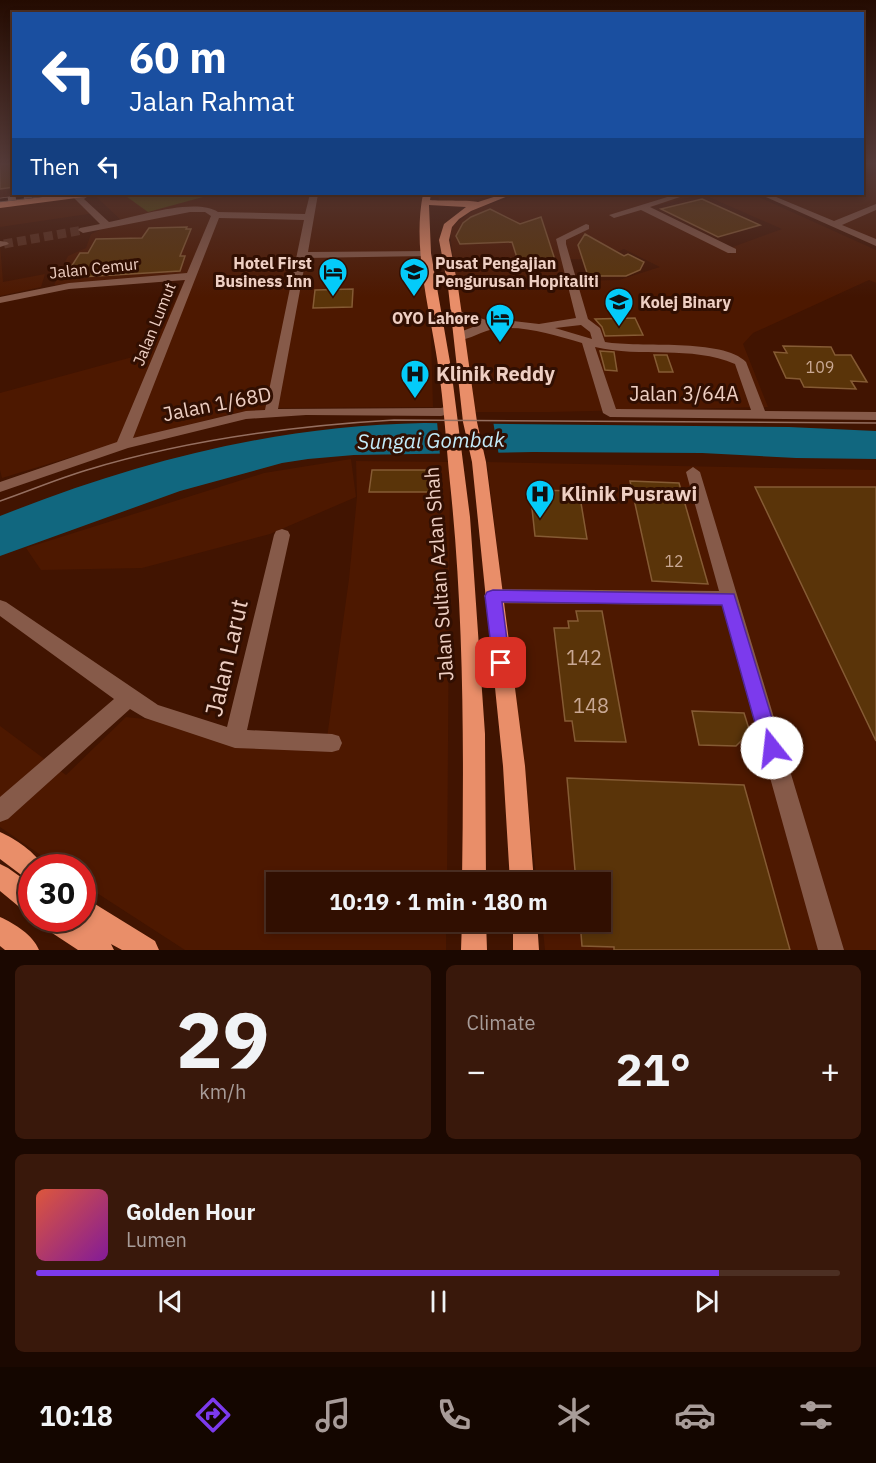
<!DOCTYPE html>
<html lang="en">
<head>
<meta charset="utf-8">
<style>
	:root { --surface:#310f01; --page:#39180b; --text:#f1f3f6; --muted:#a89c99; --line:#4c2f23; --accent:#7c3aed }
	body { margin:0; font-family:"IBM Plex Sans",sans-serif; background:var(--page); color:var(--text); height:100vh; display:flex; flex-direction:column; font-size:22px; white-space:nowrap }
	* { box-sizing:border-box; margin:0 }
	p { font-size:20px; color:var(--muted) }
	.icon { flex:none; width:33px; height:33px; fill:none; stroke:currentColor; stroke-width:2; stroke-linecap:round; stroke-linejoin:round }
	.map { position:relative; height:950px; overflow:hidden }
	.details { display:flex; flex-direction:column; gap:15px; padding:15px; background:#1b0801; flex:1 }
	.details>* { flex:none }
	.guide { position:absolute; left:12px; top:12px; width:852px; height:183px; border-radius:0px; box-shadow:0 3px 9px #0003,0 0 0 2px var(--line); background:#1a4fa0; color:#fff; overflow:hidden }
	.speed { position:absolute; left:18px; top:854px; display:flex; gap:12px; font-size:30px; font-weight:700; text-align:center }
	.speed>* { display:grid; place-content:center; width:78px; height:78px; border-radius:50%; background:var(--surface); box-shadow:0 3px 9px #0003,0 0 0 2px var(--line); line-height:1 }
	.speed .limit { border:9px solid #d22; background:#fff; color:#111 }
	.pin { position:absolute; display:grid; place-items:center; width:51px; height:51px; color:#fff; margin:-26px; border-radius:12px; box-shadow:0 3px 9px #0006 }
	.me { position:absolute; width:66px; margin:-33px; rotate:344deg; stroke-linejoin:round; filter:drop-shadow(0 0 4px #0008) }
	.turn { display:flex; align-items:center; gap:21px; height:126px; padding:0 18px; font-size:27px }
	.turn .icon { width:78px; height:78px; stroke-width:2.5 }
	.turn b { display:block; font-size:42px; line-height:51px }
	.then { display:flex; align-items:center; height:57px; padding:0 18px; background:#0003; gap:12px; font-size:22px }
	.big { font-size:45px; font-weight:800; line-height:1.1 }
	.details .widget { flex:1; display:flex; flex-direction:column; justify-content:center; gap:9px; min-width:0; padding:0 21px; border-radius:9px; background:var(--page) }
	.details .dial { align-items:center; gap:0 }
	.dial b { font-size:78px; line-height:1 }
	.song { display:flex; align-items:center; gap:18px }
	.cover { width:72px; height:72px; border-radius:9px; background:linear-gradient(135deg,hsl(10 70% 55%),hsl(290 70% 35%)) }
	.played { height:6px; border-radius:3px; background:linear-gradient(90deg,var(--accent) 85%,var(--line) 85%) }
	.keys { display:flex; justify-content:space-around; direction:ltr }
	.heat { display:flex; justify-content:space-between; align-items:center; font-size:33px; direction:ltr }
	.details .tiles { flex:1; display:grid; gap:15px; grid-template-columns:1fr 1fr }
	.widget:last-child { grid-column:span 2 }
	.trip { position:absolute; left:266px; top:872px; width:345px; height:60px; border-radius:0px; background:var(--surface); box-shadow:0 3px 9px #0003,0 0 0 2px var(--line); font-weight:800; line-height:60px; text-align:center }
	.dock { display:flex; height:96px; justify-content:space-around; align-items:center; background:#140600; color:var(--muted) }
	.dock .icon { width:42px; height:42px }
	.dock .selected { color:var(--accent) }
	.dock b { font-size:27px; color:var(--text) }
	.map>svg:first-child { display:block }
	.built { fill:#4d1800; fill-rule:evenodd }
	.green { fill:#504807 }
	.water { fill:#11677f }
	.pier { fill:#411401 }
	.building { fill:#5a3409; stroke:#855b34; stroke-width:1.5 }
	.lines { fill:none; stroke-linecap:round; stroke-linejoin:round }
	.minor-tunnel { stroke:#5b301e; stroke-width:9; stroke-dasharray:9 4.5; stroke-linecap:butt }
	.minor { fill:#865a49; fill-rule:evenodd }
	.major { fill:#e98e69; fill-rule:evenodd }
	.tram { stroke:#956f60; stroke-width:1.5 }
	.rail-casing { stroke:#956f60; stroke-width:4.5 }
	.rail { stroke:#310f02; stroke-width:3; stroke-dasharray:8; stroke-linecap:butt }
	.route { fill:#7c3aed; stroke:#51269a; stroke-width:1.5 }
	.labels { text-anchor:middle; stroke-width:6; stroke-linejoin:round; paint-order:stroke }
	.far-poi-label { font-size:16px; font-weight:bold; fill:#eecfc3; stroke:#310f02; text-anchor:end }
	.far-street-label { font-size:16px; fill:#eecfc3; stroke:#310f02 }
	.number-label { font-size:16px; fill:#c9a894 }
	.poi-label { font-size:20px; font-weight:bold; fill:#eecfc3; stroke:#310f02; text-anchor:start }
	.street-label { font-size:20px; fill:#eecfc3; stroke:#310f02 }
	.near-number-label { font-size:20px; fill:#c9a894 }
	.water-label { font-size:21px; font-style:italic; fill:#c4ecfa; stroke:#310f02 }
	.near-street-label { font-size:24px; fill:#eecfc3; stroke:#310f02 }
</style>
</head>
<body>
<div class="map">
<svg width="876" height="950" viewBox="0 0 876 950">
	<rect width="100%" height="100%" fill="#411401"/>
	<!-- built -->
	<path class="built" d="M876,174V240L769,194H862L863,179Z
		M93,194H427L433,407L279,408L236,413L134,438L2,478L0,470V393L151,352L184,282L183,275L54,285L68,256L86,248L91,234L121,220Z
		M438,194H498L467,202L439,201Z
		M521,194H701L644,209L731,254L730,248L782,229L702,194H752L876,250V283L869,280L753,333L743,344L768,407L550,412H474L450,234L453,226L475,209ZM624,249L660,267L619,280L575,281L568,259L599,260Z
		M76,195L95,213L0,227V206Z
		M0,243L3,282L45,274L41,287L0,296Z
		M351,459L356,497L270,534L142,568L41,570L26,548L264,473Z
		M356,461L450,462L447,882H276V921H446V950H185L83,884L82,867H58L0,827V726L66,775L126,717L209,726L326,745L349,579L357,497Z
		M487,462L876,470V950H545L542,921H600V882H537Z"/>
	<!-- green -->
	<path class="green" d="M123,194H214L148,212Z"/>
	<!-- water -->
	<path class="water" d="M424,423L789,427L876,431V459L796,458L702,453L533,452L354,455L308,459L282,463L180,491L0,556V516C139,461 274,426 424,423Z"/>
	<!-- pier -->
	<path class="pier" d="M437,421H493L499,456H440Z"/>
	<!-- building -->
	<path class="building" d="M0,164H14V187L0,189Z
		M702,199L760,225L718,237L661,209Z
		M490,209L520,224L541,217L556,263L519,264L512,242L460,244L456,236L463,223L471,217Z
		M187,227L186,229H191L180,256H185L180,271L64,278L80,253H88L96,239L142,238L149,228Z
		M585,234L624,256L628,254L644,262L640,270L626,276H588L578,245Z
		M353,289L352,307L313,308L315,290Z
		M635,318L643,335L605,336L602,327L595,319Z
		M783,346L831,347L835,355H851L867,382L851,381L856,389L804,387L800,379L786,378L774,352L787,353Z
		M600,351L614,352L617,371L605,370Z
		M654,355H667L673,372H659Z
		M372,470H430L435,472V492H369Z
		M630,481L679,483L708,584L652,581Z
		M755,487H876V741Z
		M530,490L579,491L587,539L535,536Z
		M576,611H602L626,742L575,741L572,721H565L554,628H569L568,621H578Z
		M692,711L744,713L750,732L736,746L699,745Z
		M567,778L744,785L790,950H614V947L582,946L580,921H600V882H576Z"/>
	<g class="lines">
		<!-- minor-tunnel -->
		<path class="minor-tunnel" d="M4,244L83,230"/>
		<!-- minor -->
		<path class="minor" d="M81,194H91L84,199L109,222C136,217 195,197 218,212L305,214L310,194H318L308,252L430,251L431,253L426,256L306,258L278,409L441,408L449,406L456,410L454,413L441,416L306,415L246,419L128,448L0,492V482L117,442L185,280L69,289L0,303V297L69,283L187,273L211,216L205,212H190L83,233L78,230L80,228L100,224L74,198ZM219,218L304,220L265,410L246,411L133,438Z
			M677,194H689L650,207L736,249V253H728L641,210L614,218L609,215Z
			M759,194H769L834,221L876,204V210L842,225L876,239V246Z
			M586,224L589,225V229L566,240V244L588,319L600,328L605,342C639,348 723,338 746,362L765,411L876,412V420L610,417L603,413L582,343C553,335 525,325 495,329C482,330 467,342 455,340V334L478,325L452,315V311L456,310L492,322L513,321L539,324L576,318L556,239ZM581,325L590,332L592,339L555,328ZM595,347C641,358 691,345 735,364L751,410L616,409Z
			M0,241L7,242L9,244L0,247Z
			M693,467L700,472L844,950H818L722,605L493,603L487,601L484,596L487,591L493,589L719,591L686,472Z
			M282,529L288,531L290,535L247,730L332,734L339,736L342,743L339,750L332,752L235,748L145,718L130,709L8,819L0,822V797L114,699L0,616V600L6,602L158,705L227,727L274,535L276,531Z"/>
		<!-- major -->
		<path class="major" d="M68,194H88L84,197L0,208V202Z
			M423,194H431L430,200C441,201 472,200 478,202L503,194L508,196L471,211L459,219L452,227L449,240L458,287L477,422L486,462L525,766L534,882H510L503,766L472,462L463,422L448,287L439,240L444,224L466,207L429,205L431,253L451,368L470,517L485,734L486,882H462C464,749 464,615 450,483C446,443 444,404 438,365C430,310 412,249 423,194Z
			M0,832C14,838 37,853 43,867H32V881L24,877L0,859Z
			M0,864L8,868L32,885V913L23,910L0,891Z
			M82,896L155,941L159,950H122L111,944L114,950H78L43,927L40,918H82Z
			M0,917C15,924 33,935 39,950H5L0,946Z
			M462,921H486L487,950H461Z
			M513,921H537L539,950H513Z"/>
		<!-- tram -->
		<path class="tram" d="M0,501C29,491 57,479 87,470C186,440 291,426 394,420L876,423"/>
		<!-- rail casing -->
		<g class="rail-casing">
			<path id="rail" d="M0,200L47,194"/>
		</g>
		<!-- rail -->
		<use href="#rail" class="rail"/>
	</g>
	<!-- sky -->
	<linearGradient id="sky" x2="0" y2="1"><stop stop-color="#240b01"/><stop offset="0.55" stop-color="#543a38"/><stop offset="1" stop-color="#543a38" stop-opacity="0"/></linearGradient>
	<rect width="876" height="297" fill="url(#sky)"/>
	<!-- route -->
	<path class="route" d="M493,590L734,594L781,748L779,754L772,757L765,754L762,748L722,605L502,602L510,663L507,668L501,670L495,668L493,663L485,596L487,592Z"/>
	<!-- icons -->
	<defs>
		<g id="hotel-pin" transform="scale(1.5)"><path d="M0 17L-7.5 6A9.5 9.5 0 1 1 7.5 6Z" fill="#04cbf9" stroke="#310f02"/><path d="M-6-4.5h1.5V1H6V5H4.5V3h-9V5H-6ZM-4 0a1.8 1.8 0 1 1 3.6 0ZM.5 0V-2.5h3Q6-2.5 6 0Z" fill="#111"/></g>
		<g id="university-pin" transform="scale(1.5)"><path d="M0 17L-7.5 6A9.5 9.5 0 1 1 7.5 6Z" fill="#04cbf9" stroke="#310f02"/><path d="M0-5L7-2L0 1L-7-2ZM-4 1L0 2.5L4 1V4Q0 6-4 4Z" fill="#111"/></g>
		<g id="hospital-pin" transform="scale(1.5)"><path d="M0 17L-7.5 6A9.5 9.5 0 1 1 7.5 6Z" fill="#04cbf9" stroke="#310f02"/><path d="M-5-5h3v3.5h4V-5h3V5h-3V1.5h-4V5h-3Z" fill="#111"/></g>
	</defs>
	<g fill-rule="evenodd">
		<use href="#hotel-pin" x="333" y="272"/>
		<use href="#university-pin" x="414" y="272"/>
		<use href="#university-pin" x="619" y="302"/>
		<use href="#hotel-pin" x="500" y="318"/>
		<use href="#hospital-pin" x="415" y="374"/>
		<use href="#hospital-pin" x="540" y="494"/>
	</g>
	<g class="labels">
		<!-- far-poi labels -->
		<g class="far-poi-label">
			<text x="312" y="269">Hotel First<tspan x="312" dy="18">Business Inn</tspan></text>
			<text x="435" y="269" text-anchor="start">Pusat Pengajian<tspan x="435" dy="18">Pengurusan Hopitaliti</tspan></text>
			<text x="640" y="308" text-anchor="start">Kolej Binary</text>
			<text x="479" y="324">OYO Lahore</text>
		</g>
		<!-- far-street labels -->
		<g class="far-street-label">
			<text transform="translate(94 268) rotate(-6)" y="6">Jalan Cemur</text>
			<text transform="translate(154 324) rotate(-68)" y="6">Jalan Lumut</text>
		</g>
		<!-- number labels -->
		<g class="number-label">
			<text x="820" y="373">109</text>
			<text x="674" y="567">12</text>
		</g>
		<!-- poi labels -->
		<g class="poi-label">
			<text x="436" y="381">Klinik Reddy</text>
			<text x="561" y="501">Klinik Pusrawi</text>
		</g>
		<!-- street labels -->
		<g class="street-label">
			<text x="684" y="401">Jalan 3/64A</text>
			<text transform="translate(217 404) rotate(-11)" y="7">Jalan 1/68D</text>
			<text transform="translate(439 574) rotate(-94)" y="7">Jalan Sultan Azlan Shah</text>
		</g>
		<!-- near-number labels -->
		<g class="near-number-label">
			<text x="584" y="665">142</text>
			<text x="591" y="713">148</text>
		</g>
		<!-- water labels -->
		<g class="water-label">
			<text transform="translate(431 441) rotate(-1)" y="7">Sungai Gombak</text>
		</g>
		<!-- near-street labels -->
		<g class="near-street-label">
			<text transform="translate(227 658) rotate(-77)" y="8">Jalan Larut</text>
		</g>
	</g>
</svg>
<div class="speed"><div class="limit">30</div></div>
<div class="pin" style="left:501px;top:663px;background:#d93025"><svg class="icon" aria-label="arrive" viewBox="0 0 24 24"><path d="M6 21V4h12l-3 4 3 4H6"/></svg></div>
<svg class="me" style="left:772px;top:748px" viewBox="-20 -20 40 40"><circle r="19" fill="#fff"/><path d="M0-13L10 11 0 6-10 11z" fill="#7c3aed"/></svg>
<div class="trip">10:19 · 1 min · 180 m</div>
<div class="guide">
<div class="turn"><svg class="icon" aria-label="left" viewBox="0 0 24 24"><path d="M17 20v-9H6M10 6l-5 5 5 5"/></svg><div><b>60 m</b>Jalan Rahmat</div></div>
<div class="then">Then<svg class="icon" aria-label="left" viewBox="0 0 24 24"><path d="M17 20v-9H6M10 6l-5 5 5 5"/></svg></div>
</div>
</div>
<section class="details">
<div class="tiles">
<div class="widget dial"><b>29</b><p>km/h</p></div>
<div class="widget"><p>Climate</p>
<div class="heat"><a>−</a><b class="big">21°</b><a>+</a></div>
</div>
<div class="widget">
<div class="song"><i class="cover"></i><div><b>Golden Hour</b><p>Lumen</p></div></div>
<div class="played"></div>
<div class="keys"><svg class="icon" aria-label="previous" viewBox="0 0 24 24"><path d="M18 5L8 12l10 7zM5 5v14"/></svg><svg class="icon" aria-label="pause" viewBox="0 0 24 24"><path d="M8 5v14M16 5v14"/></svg><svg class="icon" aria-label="next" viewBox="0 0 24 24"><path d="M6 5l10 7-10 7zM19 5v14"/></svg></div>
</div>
</div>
</section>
<nav class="dock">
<b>10:18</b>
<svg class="icon selected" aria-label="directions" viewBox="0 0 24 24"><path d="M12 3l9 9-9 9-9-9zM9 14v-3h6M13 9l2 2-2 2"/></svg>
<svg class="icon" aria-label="music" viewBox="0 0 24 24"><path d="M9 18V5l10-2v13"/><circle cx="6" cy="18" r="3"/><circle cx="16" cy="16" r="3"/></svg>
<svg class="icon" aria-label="phone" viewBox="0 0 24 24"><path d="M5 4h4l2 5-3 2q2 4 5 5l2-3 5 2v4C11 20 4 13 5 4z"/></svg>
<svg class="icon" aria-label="climate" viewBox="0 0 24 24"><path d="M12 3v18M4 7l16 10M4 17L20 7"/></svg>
<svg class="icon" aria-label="car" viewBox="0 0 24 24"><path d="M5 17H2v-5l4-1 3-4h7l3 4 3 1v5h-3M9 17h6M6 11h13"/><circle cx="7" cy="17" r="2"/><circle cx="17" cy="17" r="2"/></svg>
<svg class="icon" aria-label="filters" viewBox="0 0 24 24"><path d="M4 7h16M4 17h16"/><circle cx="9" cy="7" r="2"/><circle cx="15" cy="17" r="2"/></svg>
</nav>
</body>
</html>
